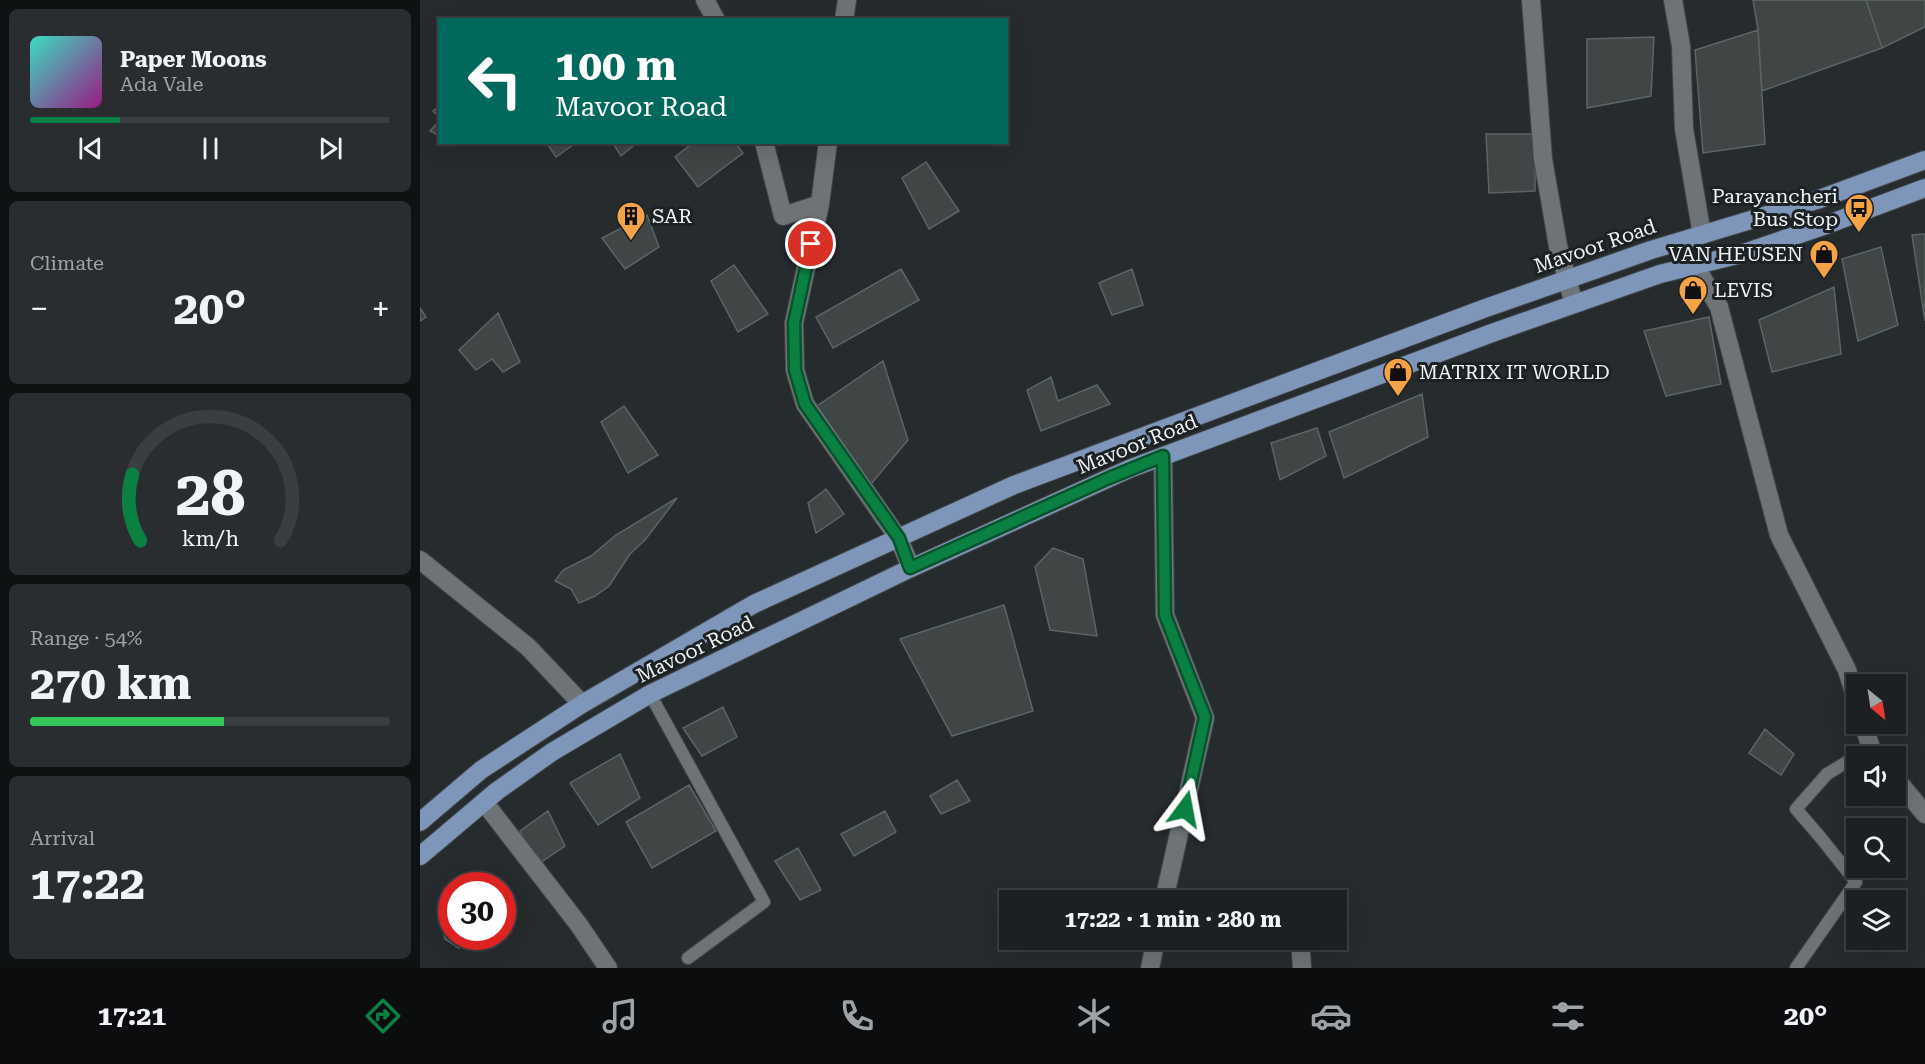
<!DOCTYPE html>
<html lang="en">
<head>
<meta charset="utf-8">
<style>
	:root { --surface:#1c2022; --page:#292d2f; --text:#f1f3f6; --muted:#a0a3a5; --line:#3a3e40; --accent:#0b8043 }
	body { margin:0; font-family:"Roboto Serif",serif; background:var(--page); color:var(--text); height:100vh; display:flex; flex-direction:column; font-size:22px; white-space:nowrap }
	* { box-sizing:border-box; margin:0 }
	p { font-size:20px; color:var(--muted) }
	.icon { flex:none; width:33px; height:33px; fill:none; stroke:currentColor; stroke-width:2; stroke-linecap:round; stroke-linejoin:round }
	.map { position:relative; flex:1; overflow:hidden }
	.drawer { display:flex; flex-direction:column; gap:9px; padding:9px; background:#0f1213; width:420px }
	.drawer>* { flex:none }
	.hud { position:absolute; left:18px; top:18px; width:570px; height:126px; border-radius:0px; box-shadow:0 6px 24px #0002,0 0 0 2px var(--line); background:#00695c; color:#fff; overflow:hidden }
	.needle { width:39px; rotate:150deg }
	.fabs { position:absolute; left:1426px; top:674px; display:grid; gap:12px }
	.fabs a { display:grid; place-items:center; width:60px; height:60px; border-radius:0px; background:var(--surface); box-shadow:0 6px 24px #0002,0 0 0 2px var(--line); font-size:30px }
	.speed { position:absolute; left:18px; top:872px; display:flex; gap:12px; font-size:30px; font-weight:700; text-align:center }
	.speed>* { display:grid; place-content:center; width:78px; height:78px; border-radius:50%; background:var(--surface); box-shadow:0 6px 24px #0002,0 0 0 2px var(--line); line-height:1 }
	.speed .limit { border:9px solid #d22; background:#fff; color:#111 }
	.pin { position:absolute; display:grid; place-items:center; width:51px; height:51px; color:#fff; margin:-26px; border:3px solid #fff; border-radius:50%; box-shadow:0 2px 6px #0007 }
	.me { position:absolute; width:66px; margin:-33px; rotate:13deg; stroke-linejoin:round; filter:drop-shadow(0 0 4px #0008) }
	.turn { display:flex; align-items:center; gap:21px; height:126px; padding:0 18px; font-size:27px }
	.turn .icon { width:78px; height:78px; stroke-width:2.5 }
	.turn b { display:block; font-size:42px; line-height:51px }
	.big { font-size:45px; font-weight:700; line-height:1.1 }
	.drawer .card { flex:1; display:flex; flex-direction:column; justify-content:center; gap:9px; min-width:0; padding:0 21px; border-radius:9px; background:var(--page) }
	.drawer .dial { align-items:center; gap:0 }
	.dial svg { height:156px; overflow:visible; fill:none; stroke:var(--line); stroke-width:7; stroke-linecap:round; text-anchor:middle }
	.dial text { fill:var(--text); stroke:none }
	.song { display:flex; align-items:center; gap:18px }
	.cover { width:72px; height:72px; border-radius:9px; background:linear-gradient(135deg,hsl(170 70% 55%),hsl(310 70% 35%)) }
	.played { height:6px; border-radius:3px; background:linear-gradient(90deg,var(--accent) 25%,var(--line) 25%) }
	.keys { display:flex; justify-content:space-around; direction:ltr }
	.heat { display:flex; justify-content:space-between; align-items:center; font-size:33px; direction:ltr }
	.charge { height:9px; border-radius:4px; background:linear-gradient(90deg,#34c759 54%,var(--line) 0) }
	.trip { position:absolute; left:579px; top:890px; width:348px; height:60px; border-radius:0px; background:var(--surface); box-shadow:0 6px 24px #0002,0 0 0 2px var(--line); font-weight:700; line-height:60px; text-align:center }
	.menu { display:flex; height:96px; justify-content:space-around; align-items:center; background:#0b0d0e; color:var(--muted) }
	.menu .icon { width:42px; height:42px }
	.menu .on { color:var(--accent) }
	.menu b { font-size:27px; color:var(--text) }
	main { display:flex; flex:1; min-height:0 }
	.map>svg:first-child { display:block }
	.building { fill:#3f4645; stroke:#5d6464; stroke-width:1.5 }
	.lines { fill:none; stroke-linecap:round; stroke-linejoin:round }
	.lane-casing { stroke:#45494b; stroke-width:14 }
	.street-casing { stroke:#45494b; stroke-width:20 }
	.primary-casing { stroke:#45494b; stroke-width:20 }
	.lane { stroke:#6d7376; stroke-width:12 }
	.street { stroke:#6d7376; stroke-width:18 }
	.primary { stroke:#7e96ba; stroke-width:18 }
	.route-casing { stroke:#07532c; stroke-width:15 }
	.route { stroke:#0b8043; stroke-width:10 }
	.labels { text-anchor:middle; stroke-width:6; stroke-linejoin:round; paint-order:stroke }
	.poi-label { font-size:20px; fill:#eff2f4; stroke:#1c2124; text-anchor:start }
	.street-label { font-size:20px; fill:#eff2f4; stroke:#1c2124 }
</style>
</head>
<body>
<main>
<section class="drawer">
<div class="card">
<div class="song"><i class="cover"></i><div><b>Paper Moons</b><p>Ada Vale</p></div></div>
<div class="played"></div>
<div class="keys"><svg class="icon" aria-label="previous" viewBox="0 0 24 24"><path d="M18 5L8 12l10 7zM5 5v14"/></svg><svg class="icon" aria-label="pause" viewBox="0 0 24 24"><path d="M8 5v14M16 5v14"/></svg><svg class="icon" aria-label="next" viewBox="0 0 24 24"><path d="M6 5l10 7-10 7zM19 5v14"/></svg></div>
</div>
<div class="card"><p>Climate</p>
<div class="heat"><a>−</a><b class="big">20°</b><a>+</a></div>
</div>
<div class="card dial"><svg viewBox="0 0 100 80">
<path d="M14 69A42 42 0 1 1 86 69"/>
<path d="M14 69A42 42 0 0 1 10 35" stroke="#0b8043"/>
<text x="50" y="56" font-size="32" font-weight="700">28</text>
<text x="50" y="72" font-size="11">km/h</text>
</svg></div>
<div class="card"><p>Range · 54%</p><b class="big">270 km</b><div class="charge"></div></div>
<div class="card"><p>Arrival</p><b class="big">17:22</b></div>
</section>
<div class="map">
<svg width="1505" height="968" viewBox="0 0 1505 968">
	<rect width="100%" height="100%" fill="#262b2d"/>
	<!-- building -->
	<path class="building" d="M1333,0H1446L1462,48L1342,91L1338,30Z
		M1446,0H1505V27L1462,48Z
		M1338,30L1345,144L1283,153L1275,50Z
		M1234,37L1231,96L1167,108V39Z
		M20,106V117L13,111Z
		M20,120V136L10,131Z
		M1066,134H1115V191L1069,193Z
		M126,142H157L136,157Z
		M192,142H218L201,156Z
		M274,142H315L323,153L278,187L255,157Z
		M506,162L539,211L509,229L482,178Z
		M227,215L239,247L205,269L182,238Z
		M1505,234V321L1492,235Z
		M1461,247L1478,325L1438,341L1422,259Z
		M314,265L348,314L318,332L291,281Z
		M481,269L499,300L413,348L396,317Z
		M712,269L723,305L692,315L679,283Z
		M1414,287L1421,354L1352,372L1339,320Z
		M0,308L6,317L0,321Z
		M78,313L100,362L83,372L72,359L56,370L39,350Z
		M1289,317L1301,384L1246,396L1224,331Z
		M463,361L488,440L450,485L397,406Z
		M631,377L638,401L677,385L690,404L621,431L607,390Z
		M1002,394L1008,437L924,478L909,432Z
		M204,406L238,455L208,473L181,422Z
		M897,428L906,456L860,480L851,443Z
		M406,489L424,514L396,533L388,503Z
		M257,498L225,540L210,554L189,586L175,596L159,603L151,589L135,581L143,570L171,556L196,535Z
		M633,548L663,559L677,636L630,630L615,567Z
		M584,605L613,711L532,736L480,639Z
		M303,707L317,737L282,756L263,728Z
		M1345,729L1374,754L1361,775L1329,753Z
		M200,754L220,798L178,825L150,783Z
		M537,780L550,801L521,814L510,796Z
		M269,785L296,831L232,868L206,822Z
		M128,811L145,846L117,865L100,831Z
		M465,811L476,832L434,856L421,834Z
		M378,848L401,890L380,900L355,861Z
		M32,905V936H55L39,948L25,939L20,918Z"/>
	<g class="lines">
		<!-- lane casing -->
		<g class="lane-casing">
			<path id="lane" d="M230,694L344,902L268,958
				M1376,968L1436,882L1401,838L1376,809L1407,774L1437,756"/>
		</g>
		<!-- street casing -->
		<g class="street-casing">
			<path id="street" d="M285,0L296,20
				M1111,0L1123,159L1138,246L1154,304
				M1253,0L1261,46L1264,129L1282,235
				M424,20L427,0
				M344,142L363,216L400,204L374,323L375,370L385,404L479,539L491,568
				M400,204L408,142
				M1275,265L1299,307L1359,535L1427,670L1437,702
				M743,456L745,615L785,718L744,900
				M0,560L108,647L162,704
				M1443,723L1451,748L1457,756
				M1476,779L1505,814
				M64,802L159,925L188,968
				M880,939L882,968
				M730,968L736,939"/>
		</g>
		<!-- primary casing -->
		<g class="primary-casing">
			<path id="primary" d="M0,822L61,770L162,704L334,604L594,485L1063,309L1231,250L1397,200L1505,160
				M0,856L77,791L132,752L230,694L491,568L709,469L1072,333L1240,274L1321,254L1406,225L1505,188"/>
		</g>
		<!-- lane -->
		<use href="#lane" class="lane"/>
		<!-- street -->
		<use href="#street" class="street"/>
		<!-- primary -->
		<use href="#primary" class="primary"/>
	</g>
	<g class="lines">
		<!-- route casing -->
		<g class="route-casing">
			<path id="route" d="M391,244L374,323L375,370L385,404L479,538L490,568L689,478L743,456L745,615L785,717L765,809"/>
		</g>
		<!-- route -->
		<use href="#route" class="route"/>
	</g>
	<!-- icons -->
	<defs>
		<g id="bus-pin" transform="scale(1.5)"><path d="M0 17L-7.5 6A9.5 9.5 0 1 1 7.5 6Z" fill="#f6a247" stroke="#1c2124"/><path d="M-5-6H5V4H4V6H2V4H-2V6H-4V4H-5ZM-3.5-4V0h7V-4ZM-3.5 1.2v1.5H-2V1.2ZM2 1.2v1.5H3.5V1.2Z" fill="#111"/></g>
		<g id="building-pin" transform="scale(1.5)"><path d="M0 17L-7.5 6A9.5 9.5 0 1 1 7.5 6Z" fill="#f6a247" stroke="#1c2124"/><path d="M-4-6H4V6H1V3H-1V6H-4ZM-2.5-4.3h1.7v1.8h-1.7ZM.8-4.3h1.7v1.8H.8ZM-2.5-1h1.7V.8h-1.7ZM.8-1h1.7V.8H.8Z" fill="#111"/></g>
		<g id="shop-pin" transform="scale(1.5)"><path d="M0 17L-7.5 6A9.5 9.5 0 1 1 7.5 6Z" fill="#f6a247" stroke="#1c2124"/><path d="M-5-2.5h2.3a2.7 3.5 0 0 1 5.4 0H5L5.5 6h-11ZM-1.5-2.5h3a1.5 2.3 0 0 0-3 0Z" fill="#111"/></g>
	</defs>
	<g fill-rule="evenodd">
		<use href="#bus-pin" x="1439" y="208"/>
		<use href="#building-pin" x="211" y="216"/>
		<use href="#shop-pin" x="1404" y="254"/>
		<use href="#shop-pin" x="1273" y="290"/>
		<use href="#shop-pin" x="978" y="372"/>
	</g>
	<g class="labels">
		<!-- poi labels -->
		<g class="poi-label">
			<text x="1418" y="203" text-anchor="end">Parayancheri<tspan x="1418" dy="23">Bus Stop</tspan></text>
			<text x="232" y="223">SAR</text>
			<text x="1383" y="261" text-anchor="end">VAN HEUSEN</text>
			<text x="1294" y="297">LEVIS</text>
			<text x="999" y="379">MATRIX IT WORLD</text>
		</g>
		<!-- street labels -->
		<g class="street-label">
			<text transform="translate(1175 246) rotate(-19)" y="7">Mavoor Road</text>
			<text transform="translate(717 444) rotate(-22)" y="7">Mavoor Road</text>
			<text transform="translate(275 649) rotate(-26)" y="7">Mavoor Road</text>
		</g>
	</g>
</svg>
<div class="fabs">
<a><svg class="needle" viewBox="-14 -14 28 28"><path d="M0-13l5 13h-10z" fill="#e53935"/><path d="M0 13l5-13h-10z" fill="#a0a3a5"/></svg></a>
<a><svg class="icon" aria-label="sound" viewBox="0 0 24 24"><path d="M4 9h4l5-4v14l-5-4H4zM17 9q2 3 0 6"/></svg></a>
<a><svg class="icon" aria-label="search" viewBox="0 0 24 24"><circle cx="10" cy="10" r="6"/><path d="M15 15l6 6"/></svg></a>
<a><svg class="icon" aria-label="layers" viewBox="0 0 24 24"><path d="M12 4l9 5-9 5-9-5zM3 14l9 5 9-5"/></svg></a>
</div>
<div class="speed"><div class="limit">30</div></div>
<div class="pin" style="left:391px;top:244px;background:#d93025"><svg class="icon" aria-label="arrive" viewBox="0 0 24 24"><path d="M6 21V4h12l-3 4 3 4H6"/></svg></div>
<svg class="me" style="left:765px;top:809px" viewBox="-20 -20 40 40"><path d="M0-17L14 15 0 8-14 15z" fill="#0b8043" stroke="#fff" stroke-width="4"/></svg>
<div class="trip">17:22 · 1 min · 280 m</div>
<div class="hud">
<div class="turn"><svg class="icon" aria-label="left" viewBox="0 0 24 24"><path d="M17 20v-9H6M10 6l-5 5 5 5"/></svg><div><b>100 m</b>Mavoor Road</div></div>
</div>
</div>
</main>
<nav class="menu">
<b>17:21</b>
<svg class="icon on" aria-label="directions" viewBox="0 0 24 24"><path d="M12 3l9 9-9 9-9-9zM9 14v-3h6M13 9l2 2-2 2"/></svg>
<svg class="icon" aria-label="music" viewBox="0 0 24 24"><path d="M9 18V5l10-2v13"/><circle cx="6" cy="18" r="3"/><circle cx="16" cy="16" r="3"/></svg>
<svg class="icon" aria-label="phone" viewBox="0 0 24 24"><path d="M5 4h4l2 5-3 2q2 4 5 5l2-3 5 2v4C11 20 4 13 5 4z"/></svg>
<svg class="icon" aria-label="climate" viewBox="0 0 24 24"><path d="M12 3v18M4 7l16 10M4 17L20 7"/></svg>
<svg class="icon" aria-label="car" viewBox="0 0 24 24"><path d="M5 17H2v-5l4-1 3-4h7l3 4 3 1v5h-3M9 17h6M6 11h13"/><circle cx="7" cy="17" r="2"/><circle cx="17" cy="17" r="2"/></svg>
<svg class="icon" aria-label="filters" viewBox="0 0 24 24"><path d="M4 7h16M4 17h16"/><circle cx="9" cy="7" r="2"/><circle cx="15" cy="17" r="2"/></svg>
<b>20°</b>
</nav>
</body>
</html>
